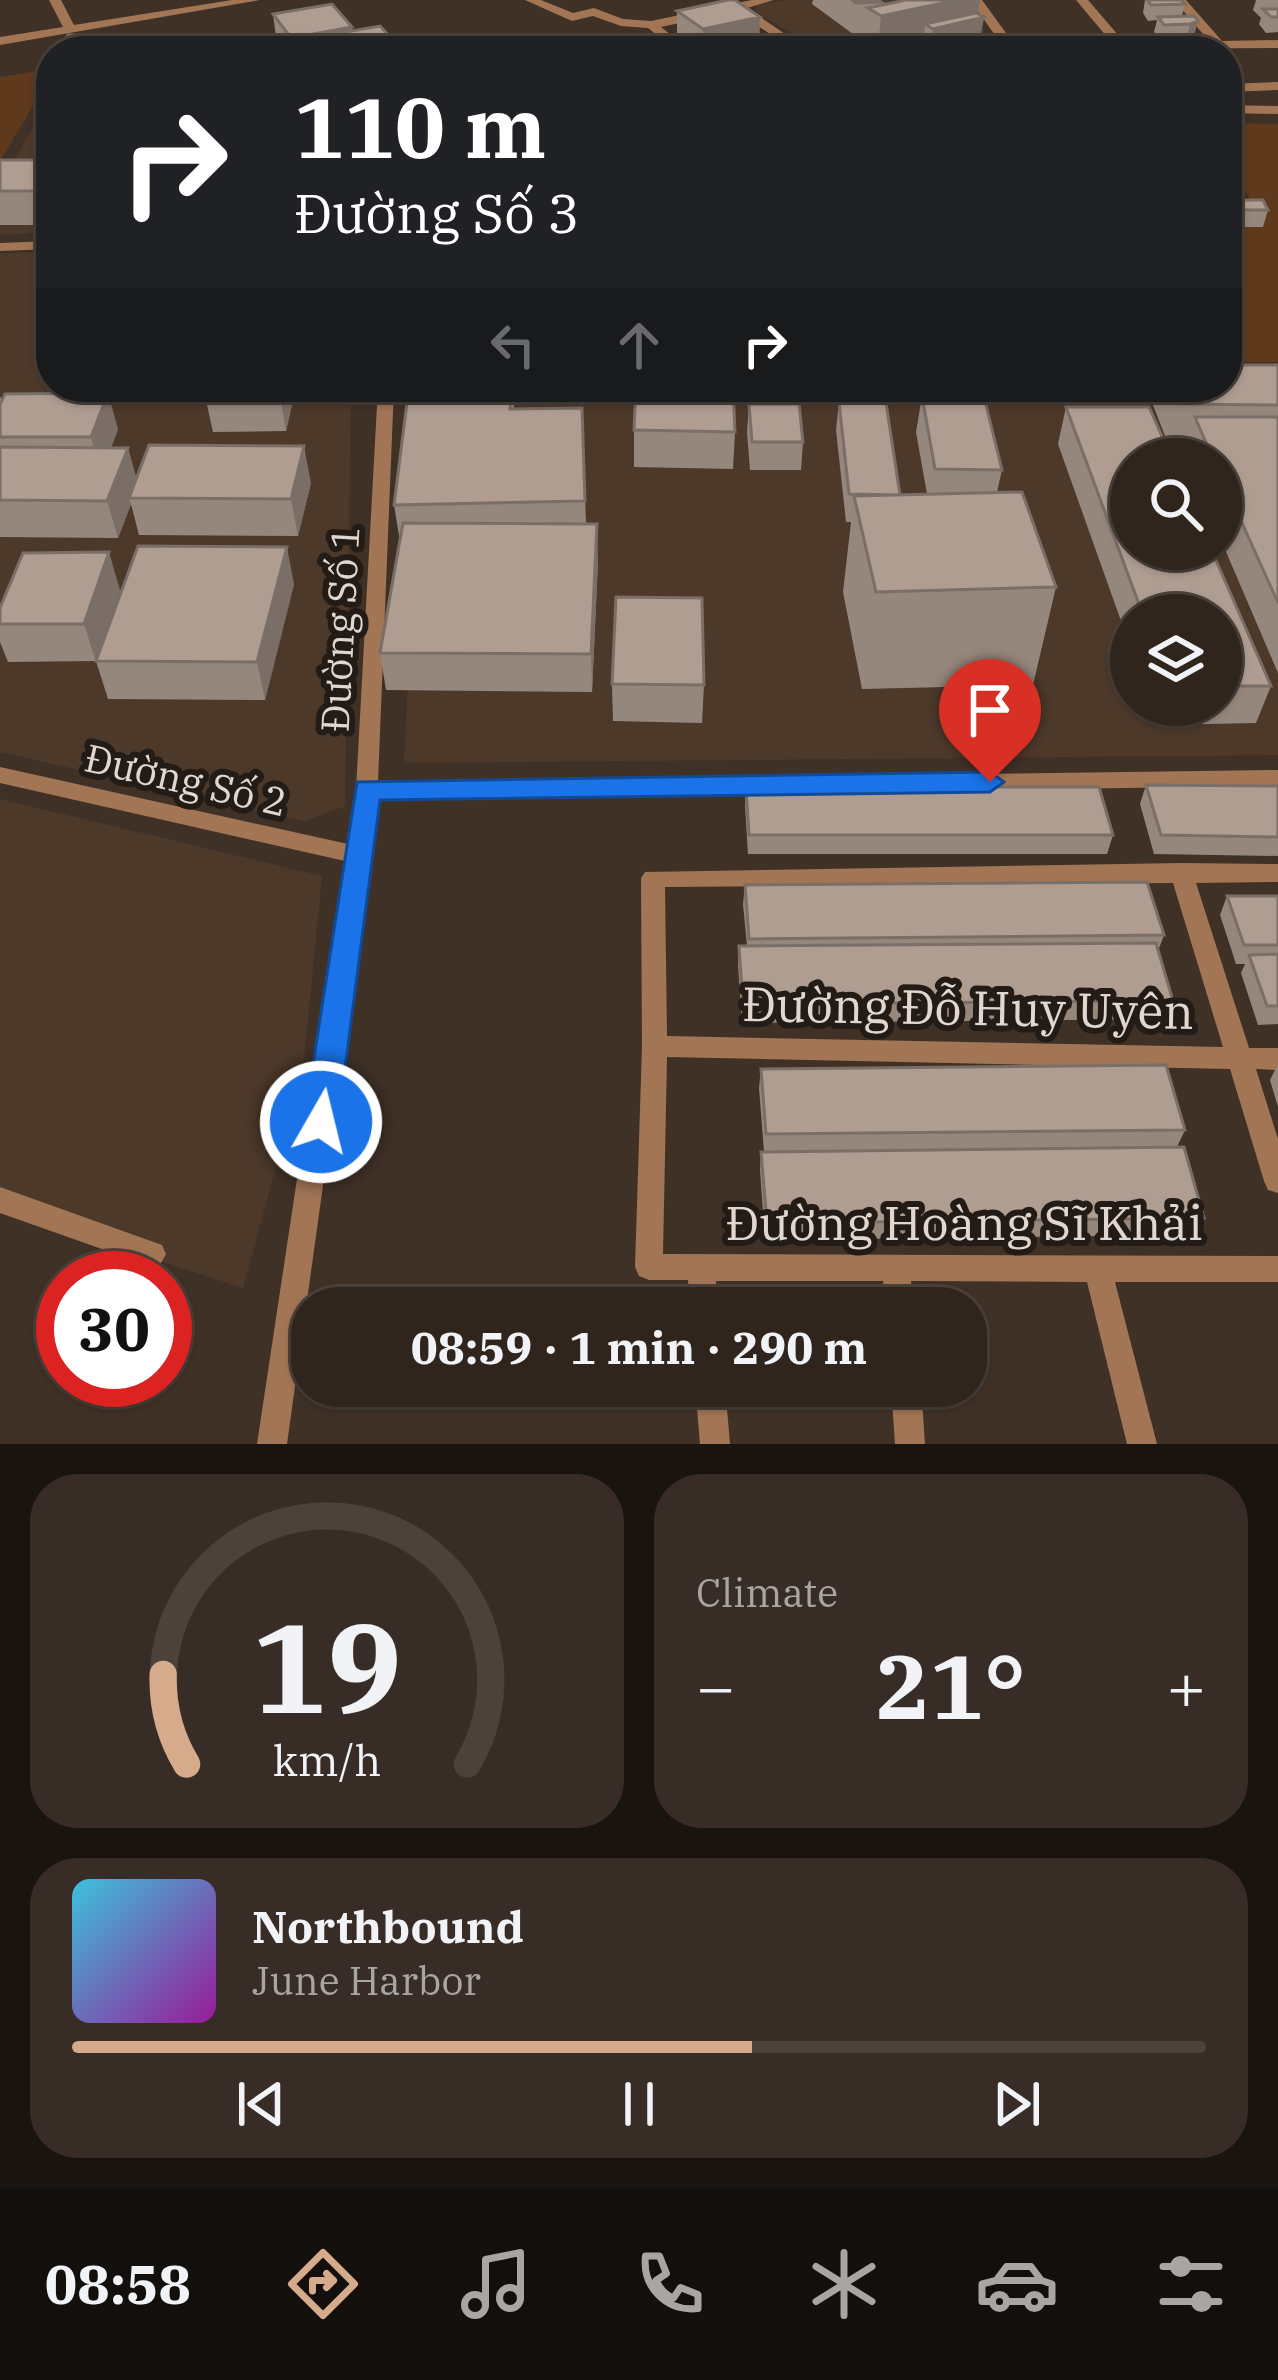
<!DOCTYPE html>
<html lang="en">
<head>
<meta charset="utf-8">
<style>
	:root { --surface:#30251d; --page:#382d26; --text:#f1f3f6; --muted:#a8a5a4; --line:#4b423b; --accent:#d6ab8b }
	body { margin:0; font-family:"IBM Plex Serif",serif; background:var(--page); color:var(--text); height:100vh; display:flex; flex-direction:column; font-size:45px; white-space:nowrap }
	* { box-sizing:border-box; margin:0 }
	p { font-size:39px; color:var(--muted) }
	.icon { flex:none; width:66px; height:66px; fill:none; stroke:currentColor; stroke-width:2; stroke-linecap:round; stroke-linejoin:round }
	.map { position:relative; height:1444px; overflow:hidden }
	.panel { display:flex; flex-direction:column; gap:30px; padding:30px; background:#1a1410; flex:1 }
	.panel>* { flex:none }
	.guide { position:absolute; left:36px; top:36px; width:1206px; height:366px; border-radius:48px; box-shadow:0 3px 9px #0004,0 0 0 3px var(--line); background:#202124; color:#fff; overflow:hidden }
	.controls { position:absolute; left:1110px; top:438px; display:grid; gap:24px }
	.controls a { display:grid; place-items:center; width:132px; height:132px; border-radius:50%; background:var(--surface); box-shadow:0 3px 9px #0004,0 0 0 3px var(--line); font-size:60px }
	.speed { position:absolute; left:36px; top:1251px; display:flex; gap:24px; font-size:60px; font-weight:700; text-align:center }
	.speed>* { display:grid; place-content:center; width:156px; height:156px; border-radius:50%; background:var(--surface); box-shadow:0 3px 9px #0004,0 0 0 3px var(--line); line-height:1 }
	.speed .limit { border:18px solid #d22; background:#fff; color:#111 }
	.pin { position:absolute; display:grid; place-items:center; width:102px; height:102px; color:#fff; margin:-123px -51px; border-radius:50% 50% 50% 0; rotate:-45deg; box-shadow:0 0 12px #0007 }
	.pin .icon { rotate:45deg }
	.me { position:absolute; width:132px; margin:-66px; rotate:8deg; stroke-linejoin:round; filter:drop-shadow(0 0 9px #0008) }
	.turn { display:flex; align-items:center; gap:42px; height:252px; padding:0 60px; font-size:54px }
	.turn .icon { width:156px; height:156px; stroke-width:2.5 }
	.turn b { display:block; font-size:84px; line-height:102px }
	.lanes { display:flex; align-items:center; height:114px; padding:0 60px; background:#0003; justify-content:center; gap:60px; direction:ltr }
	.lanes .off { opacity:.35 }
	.big { font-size:90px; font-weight:700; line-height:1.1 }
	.panel .widget { flex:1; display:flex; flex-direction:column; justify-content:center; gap:18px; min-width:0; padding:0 42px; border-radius:48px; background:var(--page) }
	.panel .dial { align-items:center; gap:0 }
	.dial svg { height:312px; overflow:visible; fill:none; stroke:var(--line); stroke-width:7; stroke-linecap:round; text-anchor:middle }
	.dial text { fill:var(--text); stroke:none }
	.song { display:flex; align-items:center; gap:36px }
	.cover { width:144px; height:144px; border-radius:18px; background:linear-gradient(135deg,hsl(190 70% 55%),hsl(300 70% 35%)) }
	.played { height:12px; border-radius:6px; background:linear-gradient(90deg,var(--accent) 60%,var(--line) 60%) }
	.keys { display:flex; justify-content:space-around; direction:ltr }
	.heat { display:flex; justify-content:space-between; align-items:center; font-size:66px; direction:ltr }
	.panel .tiles { flex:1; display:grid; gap:30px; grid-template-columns:1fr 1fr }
	.widget:last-child { grid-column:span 2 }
	.trip { position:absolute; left:291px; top:1287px; width:696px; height:120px; border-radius:48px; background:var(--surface); box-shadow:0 3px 9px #0004,0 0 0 3px var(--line); font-weight:700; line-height:120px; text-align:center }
	.tabs { display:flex; height:192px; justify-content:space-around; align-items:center; background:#130f0c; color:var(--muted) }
	.tabs .icon { width:84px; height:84px }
	.tabs .on { color:var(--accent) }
	.tabs b { font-size:54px; color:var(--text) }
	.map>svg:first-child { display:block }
	.built { fill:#4d392a; fill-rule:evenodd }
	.green { fill:#5f391c }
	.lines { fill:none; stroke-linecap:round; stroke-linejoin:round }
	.minor { fill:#a27555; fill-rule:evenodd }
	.wall { fill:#96877d }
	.shaded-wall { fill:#7a6e66 }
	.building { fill:#af9d91; stroke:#7a6e66; stroke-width:3 }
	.route { fill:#1a73e8; stroke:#114b97; stroke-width:3 }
	.labels { text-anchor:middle; stroke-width:12; stroke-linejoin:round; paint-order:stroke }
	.street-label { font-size:39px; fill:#e1d7d0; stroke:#221b16 }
	.near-street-label { font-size:48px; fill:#e1d7d0; stroke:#221b16 }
</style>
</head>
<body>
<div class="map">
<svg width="1278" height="1444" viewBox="0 0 1278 1444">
	<rect width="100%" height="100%" fill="#403127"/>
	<!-- built -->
	<path class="built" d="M784,0H963L992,41L985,46L810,44L755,11L757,5Z
		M51,95V232L0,235V185Z
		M51,252V387H351L345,806L305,821L0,752V253Z
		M422,393L1278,395V755L404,763ZM1131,459H1221V549H1131ZM1131,615H1221V705H1131Z
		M0,799L322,876L303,1068L243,1288L0,1209Z"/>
	<!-- green -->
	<path class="green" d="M51,69V76L0,161V77Z
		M1227,123L1278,124V362H1227V227L1262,226L1227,150Z"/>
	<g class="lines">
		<!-- minor -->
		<path class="minor" d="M49,0H61L74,25L232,0H260L0,45V37L63,27Z
			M525,0H541L573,13L594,8L623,19L651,21L752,0H774L747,8L810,51H796L735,11L661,27L691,51H677L648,28L621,26L593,16L572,21Z
			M970,0H982L1014,44L1112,43L1076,0H1088L1125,43L1209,41L1174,0H1186L1222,41L1278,40V48L811,51L817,47L1002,45Z
			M1278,82V90L1227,92V84Z
			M1227,105L1278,106V114L1227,113Z
			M51,241V249L0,251V243Z
			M378,387H394L378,782L1278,770V786L377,798L287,1444H257L345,861L0,783V767L348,844L356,790Z
			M1181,863L1278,864V882L1196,883L1249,1048H1278V1070L1256,1069L1278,1139V1193L1268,1190L1264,1181L1230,1069L667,1057L663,1254L1278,1256V1282H1115L1157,1444H1127L1087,1282L911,1281L913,1308H885L883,1281H716L718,1308H690L688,1280H649L639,1276L635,1267L642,1046L641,878L645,872ZM1173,883L1223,1047L667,1036L665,887Z
			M0,1187L162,1245L166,1254L153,1278H124L133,1260L0,1213Z
			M695,1386H725L730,1444H700Z
			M891,1386H921L925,1444H895Z"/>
	</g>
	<!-- wall -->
	<path class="wall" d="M813,0H878L881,2V5L906,0H980L978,13L984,17L981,33L931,44L924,40V37L878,47L865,38L866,33L853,34L812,4Z
		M1145,0H1181L1185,4L1182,16H1194V36L1186,40H1161L1154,32L1157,20L1148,21L1143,13Z
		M1256,0H1278V32L1266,33L1259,24L1261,18L1253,10Z
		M677,11L760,17L759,40L710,51H700L677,34Z
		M273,14L352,31L403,51H287L276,37Z
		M51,79V114L45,89Z
		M0,160H51V225H0Z
		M1227,200L1268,210L1263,227H1227Z
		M1278,365V673L1221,540V459H1186L1184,454L1188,441H1167L1151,400L1155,387H1227Z
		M296,387L286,431L213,432L205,396Z
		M409,387H513L514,409L582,408L586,524L598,561L592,692L386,690L380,653L400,542L394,505Z
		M0,396L2,401L118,429L111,448H128L136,478L311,483L298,536L139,535L131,504L118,538L0,537Z
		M922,396L1002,470L997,492L1056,587L1033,685L862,689L843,592L851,522H846L836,430L839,402L900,495L927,494L916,432Z
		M749,404L803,442L801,470H750L747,432Z
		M1066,407H1149L1172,459H1131V549H1211L1271,686L1256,723L1158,725L1151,705H1221V615H1131V649L1058,444Z
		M634,430L735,432L733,469L634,467Z
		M294,584L265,700L108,699L96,661L8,662L0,642V608L120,590L98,655Z
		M612,684L704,685L702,723L613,721Z
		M1146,785L1278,786V856L1154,854L1140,804Z
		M746,787L1113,835L1107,854H748L745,806Z
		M745,885L1164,935L1158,951L1173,1001L1165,1019L742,1023L738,965L739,946H747L743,904Z
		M1227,896H1278V1024L1258,1025L1241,973L1245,964H1236L1220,915Z
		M1278,1064V1107L1270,1080Z
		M761,1069L1185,1130L1177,1147L1204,1218L1195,1235L765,1240L760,1170L761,1152H764L759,1088Z"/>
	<!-- shaded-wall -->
	<path class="shaded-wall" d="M950,0H980L977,19L984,17L981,33L931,44L933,29L925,24L924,37L878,47L881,16Z
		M760,17L759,40L703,51V29Z
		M1198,21L1194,36L1186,40L1190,24Z
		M352,27L355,51L300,40L302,51H293L291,38Z
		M189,36L192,51H181Z
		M281,387H296L286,431L280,395Z
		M108,393L118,429L101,474L91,437Z
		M304,446L311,483L298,536L291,499Z
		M128,448L138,484L129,498L131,504L118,538L107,501Z
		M597,524L598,561L592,692L591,654Z
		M287,547L294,584L265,700L257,662Z
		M109,552L120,590L96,662L84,624Z"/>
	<!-- building -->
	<path class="building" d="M728,0H735L760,17L703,29L677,11Z
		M852,0H878L881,2L856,3Z
		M906,0H957L881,16L868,8Z
		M1147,0H1181L1185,4L1151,5Z
		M332,4L352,27L291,38L273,14Z
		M1263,9H1278V17H1271Z
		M976,13L984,17L933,29L925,24Z
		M1194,16L1198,21L1190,24L1164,25L1158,17Z
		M380,26L403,51H309L300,40Z
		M68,35L189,36L181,51H58Z
		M0,160H51V191H0Z
		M1227,200H1263L1268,210H1227Z
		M1227,365H1278V405L1177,404L1170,387H1227Z
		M207,387H281L280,395L205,396Z
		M409,387H512L510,409L582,408L585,501L394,505Z
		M636,387H733L735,432L634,430Z
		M108,393L91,437H0V405L5,394Z
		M922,396L984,397L1002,470L935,469Z
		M839,402L886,403L900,495L849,494Z
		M749,404H799L803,442H752Z
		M1066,407H1149L1172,459H1131V549H1211L1271,686H1221V615H1143Z
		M1195,417H1278V603L1221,476V459H1213Z
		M149,445L304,446L291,499L129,498Z
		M0,447L128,448L107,501L0,500Z
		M1022,492L1056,587L876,592L854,496Z
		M403,523L597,524L591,654L380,653Z
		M138,546L287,547L257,662L96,661Z
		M109,552L84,624H0V608L23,553Z
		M616,597L702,598L704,685L612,684Z
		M1146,785L1278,786V837L1161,835Z
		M746,787H1099L1113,835H749Z
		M1147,882L1164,935L749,939L745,885Z
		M1227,896H1278V945H1244Z
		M1156,943L1173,1001L743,1004L739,946Z
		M1278,954V1006H1267L1249,955Z
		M1166,1065L1185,1130L766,1134L761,1069Z
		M1184,1147L1204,1218L767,1223L761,1152Z"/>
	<!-- route -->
	<path class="route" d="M990,772L1004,782L990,792L380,800L338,1122L333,1132L321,1137L309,1132L304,1122L357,782Z"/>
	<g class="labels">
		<!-- street labels -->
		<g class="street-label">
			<text transform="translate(340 629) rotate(-87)" y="14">Đường Số 1</text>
			<text transform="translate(186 780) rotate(13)" y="14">Đường Số 2</text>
		</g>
		<!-- near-street labels -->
		<g class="near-street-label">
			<text transform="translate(968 1008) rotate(1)" y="17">Đường Đỗ Huy Uyên</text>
			<text x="964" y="1240">Đường Hoàng Sĩ Khải</text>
		</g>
	</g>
</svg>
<div class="controls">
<a><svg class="icon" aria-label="search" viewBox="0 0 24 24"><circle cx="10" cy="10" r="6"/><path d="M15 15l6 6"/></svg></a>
<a><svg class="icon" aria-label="layers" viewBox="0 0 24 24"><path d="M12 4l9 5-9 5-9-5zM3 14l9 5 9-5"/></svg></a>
</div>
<div class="speed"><div class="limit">30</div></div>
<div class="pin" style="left:990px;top:782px;background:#d93025"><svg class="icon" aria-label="arrive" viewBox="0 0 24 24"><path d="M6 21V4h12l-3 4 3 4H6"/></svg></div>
<svg class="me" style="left:321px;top:1122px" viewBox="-20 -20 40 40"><circle r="17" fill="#1a73e8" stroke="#fff" stroke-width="3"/><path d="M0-11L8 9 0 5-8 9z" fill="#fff"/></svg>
<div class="trip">08:59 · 1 min · 290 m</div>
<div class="guide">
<div class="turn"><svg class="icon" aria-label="right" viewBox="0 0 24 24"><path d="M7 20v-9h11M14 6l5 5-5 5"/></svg><div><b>110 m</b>Đường Số 3</div></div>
<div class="lanes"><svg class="icon off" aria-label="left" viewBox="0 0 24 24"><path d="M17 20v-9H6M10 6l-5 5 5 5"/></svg><svg class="icon off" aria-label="ahead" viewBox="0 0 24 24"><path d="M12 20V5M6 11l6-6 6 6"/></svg><svg class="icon" aria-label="right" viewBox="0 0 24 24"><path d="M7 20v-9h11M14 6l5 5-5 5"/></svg></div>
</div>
</div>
<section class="panel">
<div class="tiles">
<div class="widget dial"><svg viewBox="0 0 100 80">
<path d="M14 69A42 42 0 1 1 86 69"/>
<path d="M14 69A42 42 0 0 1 8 46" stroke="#d6ab8b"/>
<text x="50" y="56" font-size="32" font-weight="700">19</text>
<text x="50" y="72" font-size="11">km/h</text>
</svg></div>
<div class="widget"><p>Climate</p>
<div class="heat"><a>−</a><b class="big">21°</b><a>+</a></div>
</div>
<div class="widget">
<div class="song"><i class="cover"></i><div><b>Northbound</b><p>June Harbor</p></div></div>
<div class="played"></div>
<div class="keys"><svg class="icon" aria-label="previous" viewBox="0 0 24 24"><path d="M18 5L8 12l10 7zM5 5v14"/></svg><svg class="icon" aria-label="pause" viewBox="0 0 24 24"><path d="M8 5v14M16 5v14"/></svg><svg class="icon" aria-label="next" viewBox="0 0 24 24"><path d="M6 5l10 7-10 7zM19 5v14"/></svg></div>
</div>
</div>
</section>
<nav class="tabs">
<b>08:58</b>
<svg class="icon on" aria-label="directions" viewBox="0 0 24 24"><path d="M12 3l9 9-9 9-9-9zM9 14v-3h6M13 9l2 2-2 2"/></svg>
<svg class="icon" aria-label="music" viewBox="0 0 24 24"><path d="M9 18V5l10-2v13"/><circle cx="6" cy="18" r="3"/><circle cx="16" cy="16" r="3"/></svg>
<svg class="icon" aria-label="phone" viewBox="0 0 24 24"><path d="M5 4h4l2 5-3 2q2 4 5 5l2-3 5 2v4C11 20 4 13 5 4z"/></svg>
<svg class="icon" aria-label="climate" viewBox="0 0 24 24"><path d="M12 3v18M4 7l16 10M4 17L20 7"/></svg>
<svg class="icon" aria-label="car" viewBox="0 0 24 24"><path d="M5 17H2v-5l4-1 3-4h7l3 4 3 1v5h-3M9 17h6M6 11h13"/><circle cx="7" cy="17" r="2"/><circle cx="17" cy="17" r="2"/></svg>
<svg class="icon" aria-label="filters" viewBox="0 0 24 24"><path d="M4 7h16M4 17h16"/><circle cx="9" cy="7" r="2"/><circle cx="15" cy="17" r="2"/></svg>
</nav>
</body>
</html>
